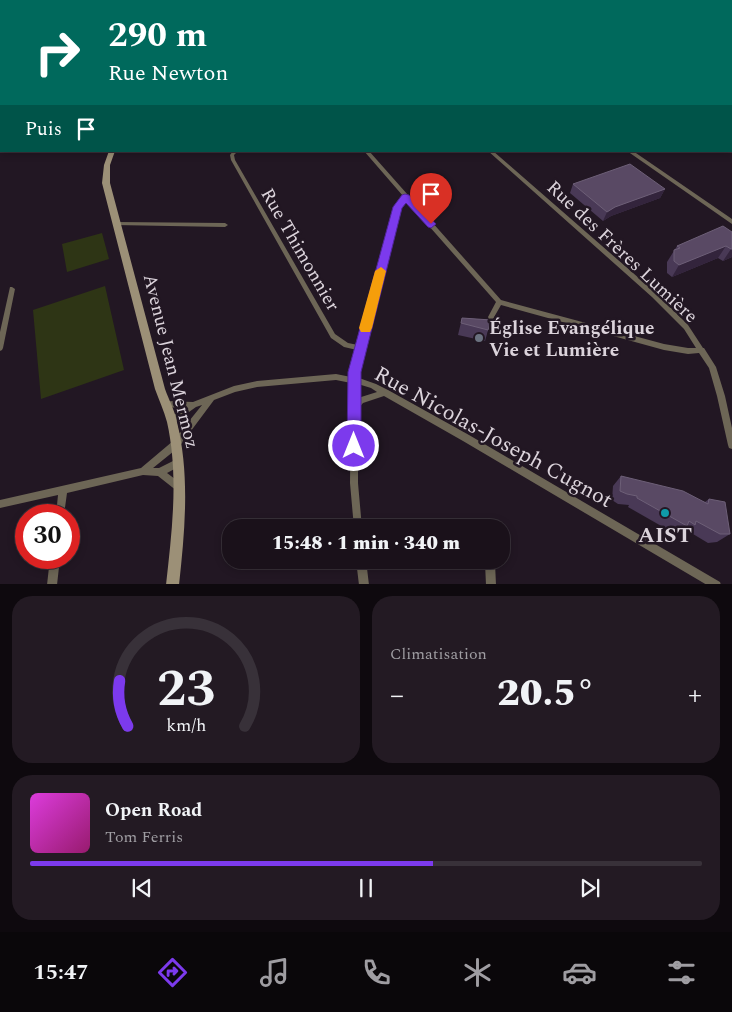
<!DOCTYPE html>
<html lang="fr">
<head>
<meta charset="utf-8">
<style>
	:root { --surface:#1a111a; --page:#231a23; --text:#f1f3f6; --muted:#9f9da2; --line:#383139; --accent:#7c3aed }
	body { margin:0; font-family:Spectral,serif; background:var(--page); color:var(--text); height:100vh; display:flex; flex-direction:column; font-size:19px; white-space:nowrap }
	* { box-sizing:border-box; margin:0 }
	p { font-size:16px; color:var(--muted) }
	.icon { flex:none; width:28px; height:28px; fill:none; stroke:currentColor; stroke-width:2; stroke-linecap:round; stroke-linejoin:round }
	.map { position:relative; height:584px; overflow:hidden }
	.panel { display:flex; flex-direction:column; gap:12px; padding:12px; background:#0e090e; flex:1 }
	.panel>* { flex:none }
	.hud { position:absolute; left:0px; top:0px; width:732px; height:152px; box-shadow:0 2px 8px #0003,0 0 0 1px var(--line); background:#00695c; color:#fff; overflow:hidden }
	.speed { position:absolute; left:15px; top:504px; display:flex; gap:10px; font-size:25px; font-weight:700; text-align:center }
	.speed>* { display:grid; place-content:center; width:65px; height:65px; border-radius:50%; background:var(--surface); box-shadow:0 2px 8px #0003,0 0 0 1px var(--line); line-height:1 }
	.speed .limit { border:8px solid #d22; background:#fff; color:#111 }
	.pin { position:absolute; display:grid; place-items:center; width:42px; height:42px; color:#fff; margin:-51px -21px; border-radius:50% 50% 50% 0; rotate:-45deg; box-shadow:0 0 5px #0007 }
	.pin .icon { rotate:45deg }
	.me { position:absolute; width:55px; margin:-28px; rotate:0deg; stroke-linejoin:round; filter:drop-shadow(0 0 4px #0008) }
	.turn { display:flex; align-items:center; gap:18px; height:105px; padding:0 25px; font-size:22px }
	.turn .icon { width:65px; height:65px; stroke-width:2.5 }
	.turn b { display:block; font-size:35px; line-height:42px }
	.then { display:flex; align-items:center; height:48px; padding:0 25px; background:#0003; gap:10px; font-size:19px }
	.big { font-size:38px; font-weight:800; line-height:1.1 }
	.panel .card { flex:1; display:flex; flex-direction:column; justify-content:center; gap:8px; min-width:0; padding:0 18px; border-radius:20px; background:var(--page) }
	.panel .dial { align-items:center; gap:0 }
	.dial svg { height:130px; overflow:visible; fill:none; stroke:var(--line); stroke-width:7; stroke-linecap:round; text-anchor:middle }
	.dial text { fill:var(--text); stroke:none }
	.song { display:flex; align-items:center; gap:15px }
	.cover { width:60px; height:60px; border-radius:8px; background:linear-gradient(135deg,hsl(300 70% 55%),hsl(320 70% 35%)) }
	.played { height:5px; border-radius:2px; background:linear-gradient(90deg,var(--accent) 60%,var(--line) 60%) }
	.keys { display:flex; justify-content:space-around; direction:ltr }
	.heat { display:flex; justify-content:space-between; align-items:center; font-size:28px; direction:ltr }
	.panel .tiles { flex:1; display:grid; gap:12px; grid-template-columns:1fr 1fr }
	.card:last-child { grid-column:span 2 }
	.trip { position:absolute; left:222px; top:519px; width:288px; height:50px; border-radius:20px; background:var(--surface); box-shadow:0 2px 8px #0003,0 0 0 1px var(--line); font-weight:800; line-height:50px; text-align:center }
	.tabs { display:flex; height:80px; justify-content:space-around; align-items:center; background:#0a070a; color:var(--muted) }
	.tabs .icon { width:35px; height:35px }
	.tabs .active { color:var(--accent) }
	.tabs b { font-size:22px; color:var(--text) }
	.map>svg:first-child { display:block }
	.green { fill:#2e3515 }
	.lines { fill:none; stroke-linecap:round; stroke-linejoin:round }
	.minor { fill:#6d6656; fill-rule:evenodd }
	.secondary { fill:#9c9077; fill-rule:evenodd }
	.primary { fill:#c1b190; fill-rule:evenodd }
	.rail { stroke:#c2bac3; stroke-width:2; stroke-dasharray:5 5; stroke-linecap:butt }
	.wall { fill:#493956 }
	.shaded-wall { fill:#33243c }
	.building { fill:#594964; stroke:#6d5f77 }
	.route { fill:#7c3aed; stroke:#51269a }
	.slow { fill:#f59e0b }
	.worship-dot { fill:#6b7280; stroke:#221723; stroke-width:2 }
	.culture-dot { fill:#0f9aa8; stroke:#221723; stroke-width:2 }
	.labels { text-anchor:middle; stroke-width:5; stroke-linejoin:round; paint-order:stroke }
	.street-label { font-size:19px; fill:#dbd3db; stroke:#221723 }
	.poi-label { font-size:19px; font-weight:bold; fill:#dbd3db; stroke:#221723; text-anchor:start }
	.near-street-label { font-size:22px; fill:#dbd3db; stroke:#221723 }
	.near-poi-label { font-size:22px; font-weight:bold; fill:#dbd3db; stroke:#221723 }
</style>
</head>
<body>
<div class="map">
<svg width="732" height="585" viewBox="0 0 732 585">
	<rect width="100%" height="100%" fill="#221723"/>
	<!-- green -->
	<path class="green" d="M102,233L109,259L67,272L62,244Z
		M105,286L124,370L41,399L33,310Z"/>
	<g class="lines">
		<!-- minor -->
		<path class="minor" d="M62,0H66L65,1H62Z
			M242,0H257L251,1H242Z
			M281,0H285L287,1H283Z
			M0,107H1V111H0Z
			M233,151H238L234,155L235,160L335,334L348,343L358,345L395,207L403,196L364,151H369L501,300L664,344L688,348H696L684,329L652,297L488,151H493L656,293L688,325L703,348H704L716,367L725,396L732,428V449L729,448L728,445L717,396L709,368L699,353L688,354L664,350L501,305L493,319H489L488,317L496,302L406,200L401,207L359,371V378L376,384L388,390L469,435L720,582L721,585H707L463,441L384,396L363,403L358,409V483L362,528H354L350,483L351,383L336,380L257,387L235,392L214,400L179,447L153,468H159L179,458L182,459L183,462L182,465L167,473L183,485L184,488L183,491L180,492L177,491L158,476L143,475L67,493L64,515H56L58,495L0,508V500L141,468L173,441L202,405L196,407L172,424L169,423L168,421L169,419L183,408L166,407L163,406L162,404L163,402L166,401L193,402L234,386L257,381L336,374L351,377V371L357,350L344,347L331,338L231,160L230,155ZM358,384L371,388L377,392L358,398Z
			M627,151H633L732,219V224Z
			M117,222L225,223L228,225L225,227L115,225L114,224Z
			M10,287H12L15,289L3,348L2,350L0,351V332Z
			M50,558H60L57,585H47Z
			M356,560H366L369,585H359Z
			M487,560H493L495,563L496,585H486L485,563Z"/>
		<!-- secondary -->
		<path class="secondary" d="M480,0H485L486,1H481Z
			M731,145H732V149H731Z
			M109,151H115L110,165V183L165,389C169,400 175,411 177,422C190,475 185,530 179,585H166C172,530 179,476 167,422C164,411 159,400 155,389L102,183L104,165Z"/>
		<!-- primary -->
		<path class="primary" d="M563,0H573L574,1H565Z
			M731,47H732V51H731Z"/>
		<!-- rail -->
		<path class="rail" d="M0,145L1,142"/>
	</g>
	<!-- wall -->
	<path class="wall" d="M731,10H732V39H731Z
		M573,184L665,189L660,198L611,216L603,221L570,193Z
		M732,232V257L723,261L718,258L672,277L667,273V262L677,246Z
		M462,318L491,320L485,341L458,335Z
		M621,476L705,502L709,499L730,534L717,542L708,543L688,531L684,534L681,532L677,535L628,507L629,505L618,504L612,500L613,486Z"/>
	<!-- shaded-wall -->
	<path class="shaded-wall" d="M658,0H668L666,1H656Z
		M665,189L660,198L611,216L603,221L607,212L615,207Z
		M726,246L718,258L672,277L679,265Z
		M731,249H732V257L723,261Z"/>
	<!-- building -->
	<path class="building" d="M631,0H658L656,1H636Z
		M630,164L665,189L615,207L607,212L573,184Z
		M723,226L732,232V249H731L726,246L679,265L674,261V250L680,248L677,246Z
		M462,318L491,320L488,330L461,323Z
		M621,476L683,491L708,504L709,499L725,502L730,534H720L696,521L695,525L689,521L687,526L637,498V496L627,494L620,491Z"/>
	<!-- route -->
	<path class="route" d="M405,194L409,195L436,224L431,228L428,227L406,203L402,208L361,372V446L359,451L354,453L349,451L347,446L348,372L393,207L402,195Z"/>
	<!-- slow -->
	<path class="slow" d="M381,267L386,271L372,328L370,332H361L359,328L375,271Z"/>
	<!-- markers -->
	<circle class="worship-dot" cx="479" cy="338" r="5"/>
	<circle class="culture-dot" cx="665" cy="513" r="5"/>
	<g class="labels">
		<!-- street labels -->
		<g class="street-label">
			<text transform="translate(301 249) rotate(60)" y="7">Rue Thimonnier</text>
			<text transform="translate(623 251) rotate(43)" y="7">Rue des Frères Lumière</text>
			<text transform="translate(172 361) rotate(76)" y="7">Avenue Jean Mermoz</text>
		</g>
		<!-- poi labels -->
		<g class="poi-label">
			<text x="489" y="334">Église Evangélique<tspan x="489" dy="22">Vie et Lumière</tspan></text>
		</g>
		<!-- near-street labels -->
		<g class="near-street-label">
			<text transform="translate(494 436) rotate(29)" y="8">Rue Nicolas-Joseph Cugnot</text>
		</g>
		<!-- near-poi labels -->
		<g class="near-poi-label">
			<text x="665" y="542">AIST</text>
		</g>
	</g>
</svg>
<div class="speed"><div class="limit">30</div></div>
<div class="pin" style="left:431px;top:224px;background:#d93025"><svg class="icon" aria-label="arrive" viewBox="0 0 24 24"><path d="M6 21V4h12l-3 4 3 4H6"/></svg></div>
<svg class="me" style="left:354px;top:446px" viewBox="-20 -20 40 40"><circle r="17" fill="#7c3aed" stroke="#fff" stroke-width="3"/><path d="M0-11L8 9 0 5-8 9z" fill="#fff"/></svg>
<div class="trip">15:48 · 1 min · 340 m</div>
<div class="hud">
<div class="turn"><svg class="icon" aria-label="right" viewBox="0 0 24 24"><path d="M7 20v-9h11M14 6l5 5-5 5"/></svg><div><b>290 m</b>Rue Newton</div></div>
<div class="then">Puis<svg class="icon" aria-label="arrive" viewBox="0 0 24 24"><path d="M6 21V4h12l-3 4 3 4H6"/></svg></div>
</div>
</div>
<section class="panel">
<div class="tiles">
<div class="card dial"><svg viewBox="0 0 100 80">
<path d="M14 69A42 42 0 1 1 86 69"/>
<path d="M14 69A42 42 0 0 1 9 41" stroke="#7c3aed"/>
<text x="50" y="56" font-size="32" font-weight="700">23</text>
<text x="50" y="72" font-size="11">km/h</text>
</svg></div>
<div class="card"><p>Climatisation</p>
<div class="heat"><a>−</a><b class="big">20.5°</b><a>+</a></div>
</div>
<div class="card">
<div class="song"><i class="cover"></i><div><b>Open Road</b><p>Tom Ferris</p></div></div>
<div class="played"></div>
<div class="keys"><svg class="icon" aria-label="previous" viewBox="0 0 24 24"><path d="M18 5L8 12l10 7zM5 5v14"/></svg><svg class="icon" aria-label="pause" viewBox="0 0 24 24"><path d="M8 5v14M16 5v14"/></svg><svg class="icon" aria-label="next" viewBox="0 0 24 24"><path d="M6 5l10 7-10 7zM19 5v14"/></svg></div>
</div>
</div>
</section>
<nav class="tabs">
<b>15:47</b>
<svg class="icon active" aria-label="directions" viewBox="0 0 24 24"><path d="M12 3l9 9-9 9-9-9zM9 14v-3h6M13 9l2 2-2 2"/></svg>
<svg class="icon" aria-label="music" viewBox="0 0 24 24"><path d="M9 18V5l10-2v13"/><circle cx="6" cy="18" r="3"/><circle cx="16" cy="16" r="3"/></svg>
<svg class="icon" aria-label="phone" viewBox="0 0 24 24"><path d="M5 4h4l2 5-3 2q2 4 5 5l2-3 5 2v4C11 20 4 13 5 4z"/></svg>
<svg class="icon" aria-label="climate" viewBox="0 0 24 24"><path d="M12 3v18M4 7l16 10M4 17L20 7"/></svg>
<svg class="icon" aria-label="car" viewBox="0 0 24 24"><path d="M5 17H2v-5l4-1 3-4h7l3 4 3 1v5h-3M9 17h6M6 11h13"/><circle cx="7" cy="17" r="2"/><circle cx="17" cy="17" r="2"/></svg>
<svg class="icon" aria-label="filters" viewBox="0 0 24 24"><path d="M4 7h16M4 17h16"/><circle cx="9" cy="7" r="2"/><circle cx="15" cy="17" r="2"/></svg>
</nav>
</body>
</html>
